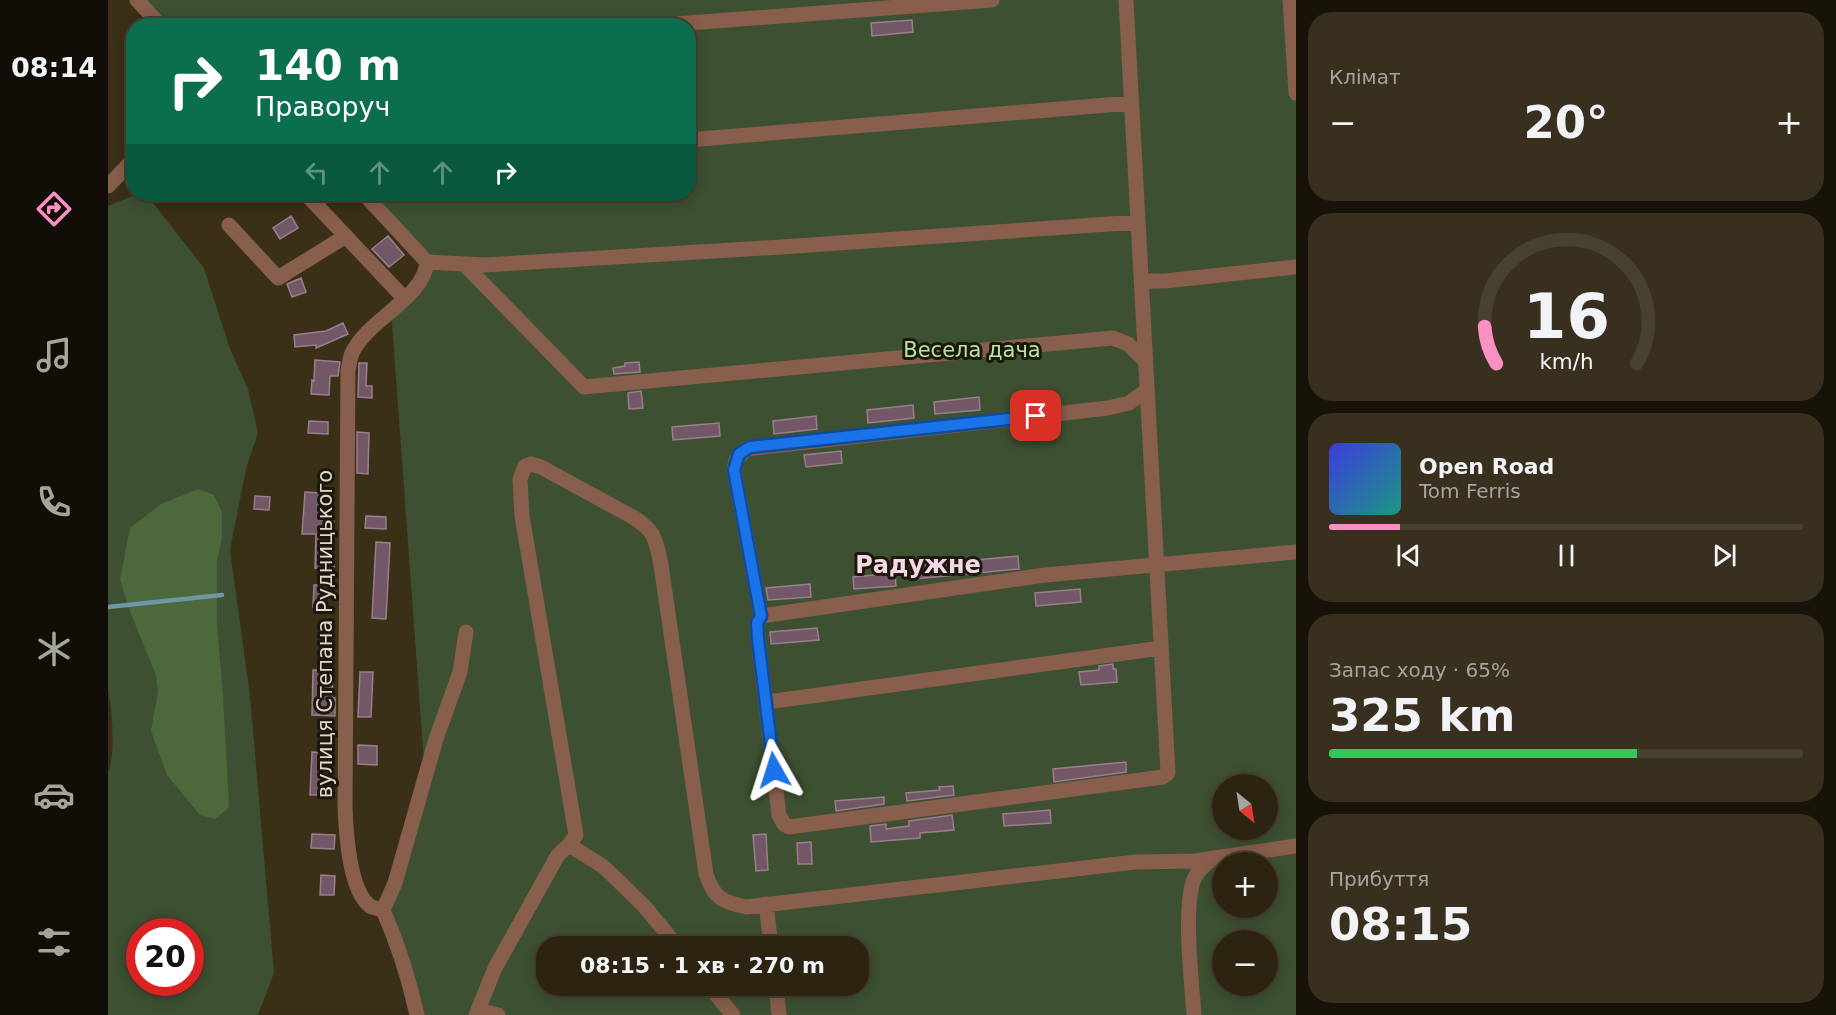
<!DOCTYPE html>
<html lang="uk">
<head>
<meta charset="utf-8">
<style>
	:root { --surface:#2c2311; --page:#382f1f; --text:#f1f3f6; --muted:#a6a49f; --line:#484031; --accent:#fc8fc3 }
	body { margin:0; font-family:"DejaVu Sans",sans-serif; background:var(--page); color:var(--text); height:100vh; display:flex; flex-direction:column; font-size:22px; white-space:nowrap }
	* { box-sizing:border-box; margin:0 }
	p { font-size:20px; color:var(--muted) }
	.icon { flex:none; width:33px; height:33px; fill:none; stroke:currentColor; stroke-width:2; stroke-linecap:round; stroke-linejoin:round }
	.map { position:relative; flex:1; overflow:hidden }
	.drawer { display:flex; flex-direction:column; gap:12px; padding:12px; background:#181309; width:540px }
	.drawer>* { flex:none }
	.guide { position:absolute; left:18px; top:18px; width:570px; height:183px; border-radius:24px; box-shadow:0 3px 15px #0003,0 0 0 2px var(--line); background:#0b6e4f; color:#fff; overflow:hidden }
	.needle { width:39px; rotate:150deg }
	.buttons { position:absolute; left:1104px; top:774px; display:grid; gap:12px }
	.buttons a { display:grid; place-items:center; width:66px; height:66px; border-radius:50%; background:var(--surface); box-shadow:0 3px 15px #0003,0 0 0 2px var(--line); font-size:30px }
	.speed { position:absolute; left:18px; top:918px; display:flex; gap:12px; font-size:30px; font-weight:700; text-align:center }
	.speed>* { display:grid; place-content:center; width:78px; height:78px; border-radius:50%; background:var(--surface); box-shadow:0 3px 15px #0003,0 0 0 2px var(--line); line-height:1 }
	.speed .limit { border:9px solid #d22; background:#fff; color:#111 }
	.pin { position:absolute; display:grid; place-items:center; width:51px; height:51px; color:#fff; margin:-26px; border-radius:12px; box-shadow:0 3px 9px #0006 }
	.me { position:absolute; width:66px; margin:-33px; rotate:354deg; stroke-linejoin:round; filter:drop-shadow(0 0 4px #0008) }
	.turn { display:flex; align-items:center; gap:21px; height:126px; padding:0 30px; font-size:27px }
	.turn .icon { width:78px; height:78px; stroke-width:2.5 }
	.turn b { display:block; font-size:42px; line-height:51px }
	.lanes { display:flex; align-items:center; height:57px; padding:0 30px; background:#0003; justify-content:center; gap:30px; direction:ltr }
	.lanes .off { opacity:.35 }
	.big { font-size:45px; font-weight:800; line-height:1.1 }
	.drawer .widget { flex:1; display:flex; flex-direction:column; justify-content:center; gap:9px; min-width:0; padding:0 21px; border-radius:24px; background:var(--page) }
	.drawer .dial { align-items:center; gap:0 }
	.dial svg { height:156px; overflow:visible; fill:none; stroke:var(--line); stroke-width:7; stroke-linecap:round; text-anchor:middle }
	.dial text { fill:var(--text); stroke:none }
	.song { display:flex; align-items:center; gap:18px }
	.cover { width:72px; height:72px; border-radius:9px; background:linear-gradient(135deg,hsl(240 70% 55%),hsl(170 70% 35%)) }
	.played { height:6px; border-radius:3px; background:linear-gradient(90deg,var(--accent) 15%,var(--line) 15%) }
	.keys { display:flex; justify-content:space-around; direction:ltr }
	.heat { display:flex; justify-content:space-between; align-items:center; font-size:33px; direction:ltr }
	.charge { height:9px; border-radius:4px; background:linear-gradient(90deg,#34c759 65%,var(--line) 0) }
	.trip { position:absolute; left:428px; top:936px; width:333px; height:60px; border-radius:24px; background:var(--surface); box-shadow:0 3px 15px #0003,0 0 0 2px var(--line); font-weight:800; line-height:60px; text-align:center }
	main { display:flex; flex:1; min-height:0 }
	.tabs { display:flex; flex-direction:column; width:108px; justify-content:space-around; align-items:center; background:#120e07; color:var(--muted) }
	.tabs .icon { width:42px; height:42px }
	.tabs .current { color:var(--accent) }
	.tabs b { font-size:27px; color:var(--text) }
	.map>svg:first-child { display:block }
	.green { fill:#3d5031; fill-rule:evenodd }
	.forest { fill:#4d693b }
	.lines { fill:none; stroke-linecap:round; stroke-linejoin:round }
	.stream { stroke:#6f96a7; stroke-width:4.5 }
	.building { fill:#725867; stroke:#9a7e8e; stroke-width:1.5 }
	.minor { stroke:#885e4c; stroke-width:15 }
	.route-casing { stroke:#114b97; stroke-width:15 }
	.route { stroke:#1a73e8; stroke-width:10 }
	.labels { text-anchor:middle; stroke-width:6; stroke-linejoin:round; paint-order:stroke }
	.park-label { font-size:21px; fill:#b8e59d; stroke:#1d180e }
	.street-label { font-size:21px; fill:#e0d9cb; stroke:#1d180e }
	.quarter-label { font-size:24px; font-weight:bold; fill:#f8d8e5; stroke:#1d180e }
</style>
</head>
<body>
<main>
<nav class="tabs">
<b>08:14</b>
<svg class="icon current" aria-label="directions" viewBox="0 0 24 24"><path d="M12 3l9 9-9 9-9-9zM9 14v-3h6M13 9l2 2-2 2"/></svg>
<svg class="icon" aria-label="music" viewBox="0 0 24 24"><path d="M9 18V5l10-2v13"/><circle cx="6" cy="18" r="3"/><circle cx="16" cy="16" r="3"/></svg>
<svg class="icon" aria-label="phone" viewBox="0 0 24 24"><path d="M5 4h4l2 5-3 2q2 4 5 5l2-3 5 2v4C11 20 4 13 5 4z"/></svg>
<svg class="icon" aria-label="climate" viewBox="0 0 24 24"><path d="M12 3v18M4 7l16 10M4 17L20 7"/></svg>
<svg class="icon" aria-label="car" viewBox="0 0 24 24"><path d="M5 17H2v-5l4-1 3-4h7l3 4 3 1v5h-3M9 17h6M6 11h13"/><circle cx="7" cy="17" r="2"/><circle cx="17" cy="17" r="2"/></svg>
<svg class="icon" aria-label="filters" viewBox="0 0 24 24"><path d="M4 7h16M4 17h16"/><circle cx="9" cy="7" r="2"/><circle cx="15" cy="17" r="2"/></svg>
</nav>
<div class="map">
<svg width="1188" height="1015" viewBox="0 0 1188 1015">
	<rect width="100%" height="100%" fill="#3a2f17"/>
	<!-- green -->
	<path class="green" d="M29,0H1188V1015H309L275,910L317,776L283,310L318,262L256,194H580V26H53ZM1114,784H1160V830H1114ZM1114,862H1160V908H1114ZM1114,940H1160V986H1114ZM438,946H750V986H438Z
		M30,194H38L96,268L122,349L140,389L150,433L138,469L122,550L142,696L166,973L150,1015H0V772C8,754 4,710 0,690V206ZM32,932H82V982H32Z"/>
	<!-- forest -->
	<path class="forest" d="M90,489L106,495L114,512V537L109,561V626L115,696L121,807L107,819L92,815L59,775L43,731L50,691L48,675L23,614L12,579L22,528L53,504Z"/>
	<g class="lines">
		<!-- stream -->
		<path class="stream" d="M0,607L114,595"/>
	</g>
	<!-- building -->
	<path class="building" d="M804,20L805,32L764,36L763,23Z
		M183,216L190,228L172,239L165,228Z
		M280,236L296,255L281,267L264,249Z
		M193,278L198,292L184,297L179,284Z
		M235,323L240,334L208,348V345L187,347L186,335L218,331Z
		M207,360L232,362L230,376H222L221,395L203,394L204,380L206,381Z
		M531,362L532,372L506,374L505,368L517,366V363Z
		M251,363H259L258,386H264V398L250,397Z
		M533,391L535,408L521,409L520,393Z
		M871,397L872,410L827,414L826,402Z
		M805,405L806,418L760,423L759,410Z
		M708,416L709,429L666,434L665,421Z
		M201,421L220,422V434L200,433Z
		M611,423L612,436L565,440L564,427Z
		M249,432L261,433L260,474L249,473Z
		M733,451L734,463L698,467L696,455Z
		M197,492L213,493L212,520L226,521L224,557H226V569L207,568L208,534H194Z
		M147,496L162,497L161,510L146,509Z
		M258,516L278,517V529L257,528Z
		M268,542L282,543L278,619L264,618Z
		M910,556L911,569L807,579L806,566Z
		M787,573L788,586L746,589L745,577Z
		M702,584L703,597L660,600L658,588Z
		M206,585H217V607H205Z
		M972,589L973,602L928,606L927,593Z
		M709,628L711,640L663,644L662,632Z
		M1005,664V669H1008L1009,682L973,685L971,672L991,670V666Z
		M205,670L225,671L224,698H227V716L204,715Z
		M252,672H265L263,717H250Z
		M250,745L269,746V765L250,764Z
		M204,752L222,753L221,795H202Z
		M1018,762V772L946,782L945,769Z
		M845,786L846,795L799,801L798,793L832,790L831,787Z
		M776,797V804L728,811L727,801Z
		M942,810L943,823L896,826L895,814Z
		M844,815L846,830L812,833V838L763,842L762,826L778,824V829L801,826V821Z
		M204,834L227,835L226,849L203,848Z
		M658,834L660,870L648,871L645,835Z
		M703,842L704,864H690L689,843Z
		M213,875L227,876L226,895H212Z"/>
	<g class="lines">
		<!-- minor -->
		<path class="minor" d="M29,0L53,26
			M1018,0L1060,773L1055,777L681,827L676,824L671,815L650,639L649,623L653,616L937,575L1188,552
			M1182,0L1188,93
			M541,26L884,0
			M580,140L1023,103
			M0,186L26,159
			M198,194L296,298
			M256,194L319,262
			M121,225L170,278L238,236
			M319,262L377,265L674,247L1030,222
			M356,264L476,387L1005,338L1020,344L1037,361
			M1033,281H1057L1188,267
			M653,616L626,470L628,460L638,449L1000,408L1021,403L1039,390
			M659,702L1053,648
			M461,845L496,867L537,907L569,946
			M658,904L663,946
			M275,910L287,883L328,739L352,672L358,632
			M601,986L625,1015
			M668,986L671,1015
			M370,1010L390,1015
			M309,1015C301,979 290,944 275,910C271,909 265,908 262,906C241,890 238,831 237,808L240,371C241,365 242,358 244,353C259,320 316,298 319,262
			M368,1015L387,968L441,871L450,855L461,845L468,835L414,516L412,479L417,466L423,464L433,467L523,516C547,530 548,539 553,565L598,874C606,898 614,902 638,907L1028,862L1086,861L1188,846
			M1086,1015C1084,983 1074,904 1087,877C1091,869 1099,863 1106,858"/>
	</g>
	<g class="lines">
		<!-- route casing -->
		<g class="route-casing">
			<path id="route" d="M666,770L650,639L649,623L653,616L626,470L631,454L642,447L928,416"/>
		</g>
		<!-- route -->
		<use href="#route" class="route"/>
	</g>
	<g class="labels">
		<!-- park labels -->
		<g class="park-label">
			<text x="864" y="357">Весела дача</text>
		</g>
		<!-- street labels -->
		<g class="street-label">
			<text transform="translate(217 634) rotate(-90)" y="7">вулиця Степана Рудницького</text>
		</g>
		<!-- quarter labels -->
		<g class="quarter-label">
			<text x="810" y="573">Радужне</text>
		</g>
	</g>
</svg>
<div class="buttons">
<a><svg class="needle" viewBox="-14 -14 28 28"><path d="M0-13l5 13h-10z" fill="#e53935"/><path d="M0 13l5-13h-10z" fill="#a6a49f"/></svg></a>
<a>+</a>
<a>−</a>
</div>
<div class="speed"><div class="limit">20</div></div>
<div class="pin" style="left:928px;top:416px;background:#d93025"><svg class="icon" aria-label="arrive" viewBox="0 0 24 24"><path d="M6 21V4h12l-3 4 3 4H6"/></svg></div>
<svg class="me" style="left:666px;top:770px" viewBox="-20 -20 40 40"><path d="M0-17L14 15 0 8-14 15z" fill="#1a73e8" stroke="#fff" stroke-width="4"/></svg>
<div class="trip">08:15 · 1 хв · 270 m</div>
<div class="guide">
<div class="turn"><svg class="icon" aria-label="right" viewBox="0 0 24 24"><path d="M7 20v-9h11M14 6l5 5-5 5"/></svg><div><b>140 m</b>Праворуч</div></div>
<div class="lanes"><svg class="icon off" aria-label="left" viewBox="0 0 24 24"><path d="M17 20v-9H6M10 6l-5 5 5 5"/></svg><svg class="icon off" aria-label="ahead" viewBox="0 0 24 24"><path d="M12 20V5M6 11l6-6 6 6"/></svg><svg class="icon off" aria-label="ahead" viewBox="0 0 24 24"><path d="M12 20V5M6 11l6-6 6 6"/></svg><svg class="icon" aria-label="right" viewBox="0 0 24 24"><path d="M7 20v-9h11M14 6l5 5-5 5"/></svg></div>
</div>
</div>
<section class="drawer">
<div class="widget"><p>Клімат</p>
<div class="heat"><a>−</a><b class="big">20°</b><a>+</a></div>
</div>
<div class="widget dial"><svg viewBox="0 0 100 80">
<path d="M14 69A42 42 0 1 1 86 69"/>
<path d="M14 69A42 42 0 0 1 8 50" stroke="#fc8fc3"/>
<text x="50" y="56" font-size="32" font-weight="700">16</text>
<text x="50" y="72" font-size="11">km/h</text>
</svg></div>
<div class="widget">
<div class="song"><i class="cover"></i><div><b>Open Road</b><p>Tom Ferris</p></div></div>
<div class="played"></div>
<div class="keys"><svg class="icon" aria-label="previous" viewBox="0 0 24 24"><path d="M18 5L8 12l10 7zM5 5v14"/></svg><svg class="icon" aria-label="pause" viewBox="0 0 24 24"><path d="M8 5v14M16 5v14"/></svg><svg class="icon" aria-label="next" viewBox="0 0 24 24"><path d="M6 5l10 7-10 7zM19 5v14"/></svg></div>
</div>
<div class="widget"><p>Запас ходу · 65%</p><b class="big">325 km</b><div class="charge"></div></div>
<div class="widget"><p>Прибуття</p><b class="big">08:15</b></div>
</section>
</main>
</body>
</html>
